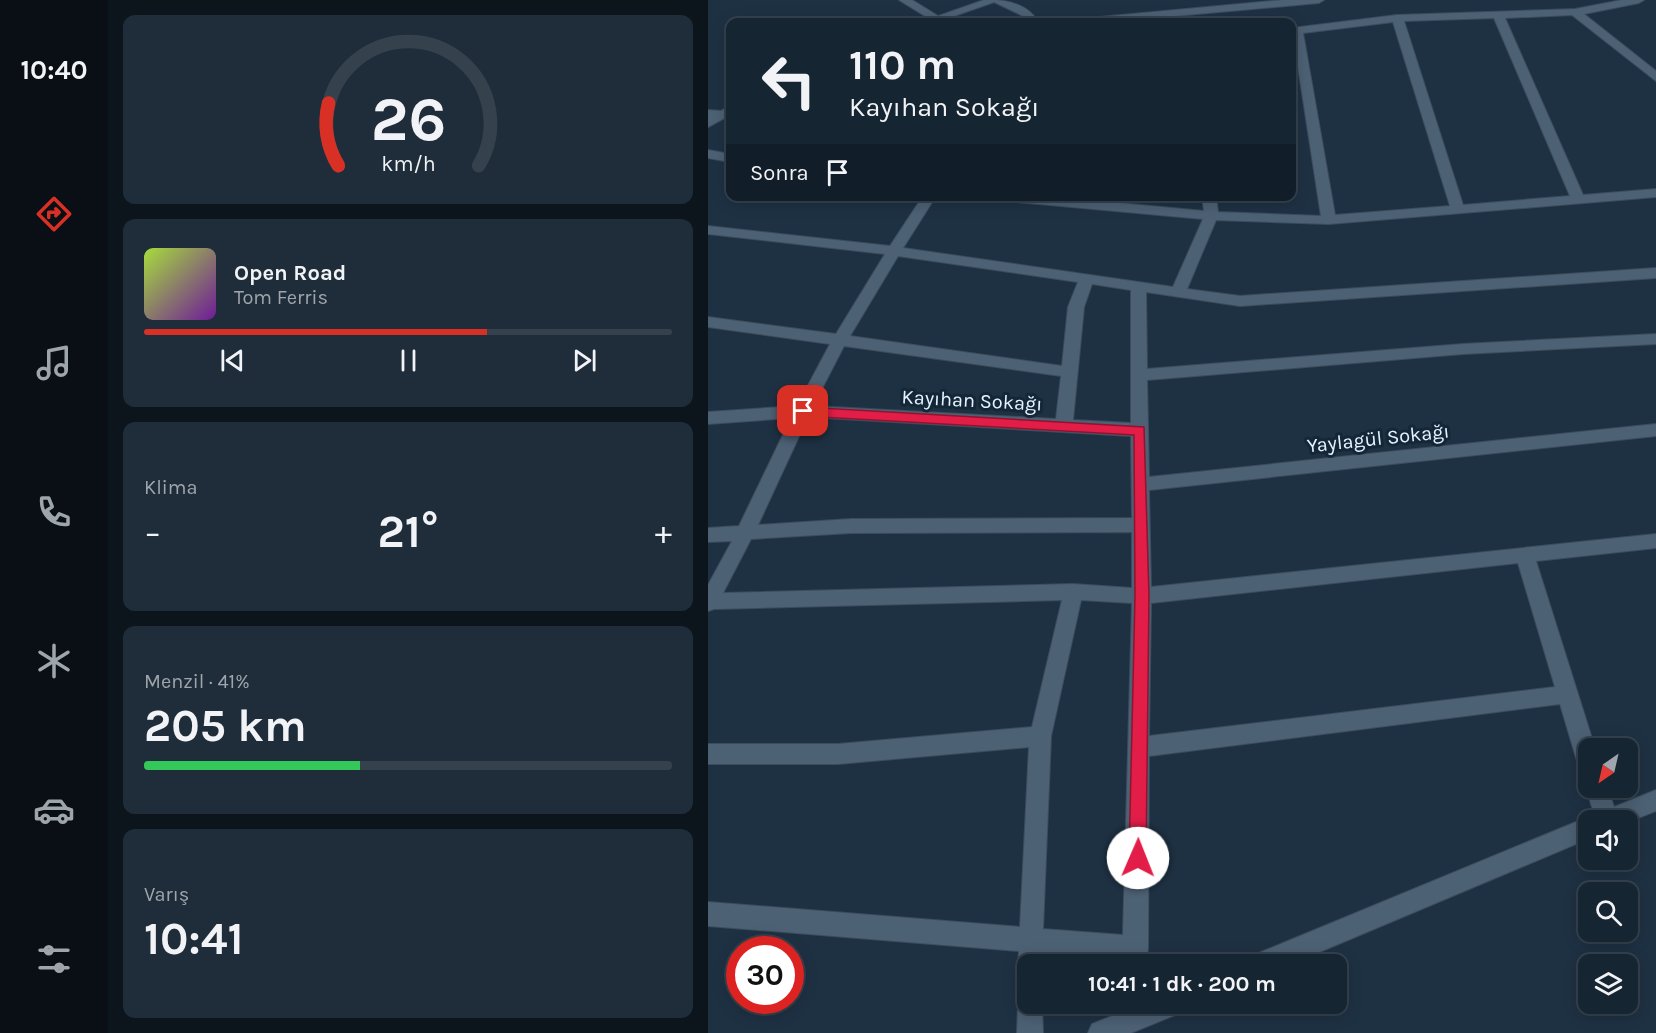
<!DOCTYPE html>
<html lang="tr">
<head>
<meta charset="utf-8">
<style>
	:root { --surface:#162532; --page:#1f2d3a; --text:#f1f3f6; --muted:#9ea5ac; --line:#35424d; --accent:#d93025 }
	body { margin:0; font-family:Karla,sans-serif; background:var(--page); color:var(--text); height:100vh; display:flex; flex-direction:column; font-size:22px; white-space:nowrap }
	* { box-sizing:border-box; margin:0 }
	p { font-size:20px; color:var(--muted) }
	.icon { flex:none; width:33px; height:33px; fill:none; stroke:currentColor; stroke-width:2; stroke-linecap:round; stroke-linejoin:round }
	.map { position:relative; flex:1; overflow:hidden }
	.details { display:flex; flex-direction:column; gap:15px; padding:15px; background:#0c141c; width:600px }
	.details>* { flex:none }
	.hud { position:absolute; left:18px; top:18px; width:570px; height:183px; border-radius:12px; box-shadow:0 3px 15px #0003,0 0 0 2px var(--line); background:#162532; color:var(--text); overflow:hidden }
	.needle { width:39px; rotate:214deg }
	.controls { position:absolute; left:870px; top:738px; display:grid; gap:12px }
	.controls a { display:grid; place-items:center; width:60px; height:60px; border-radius:12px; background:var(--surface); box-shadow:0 3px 15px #0003,0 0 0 2px var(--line); font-size:30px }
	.speed { position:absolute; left:18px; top:936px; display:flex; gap:12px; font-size:30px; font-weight:700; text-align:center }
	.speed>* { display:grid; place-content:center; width:78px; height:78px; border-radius:50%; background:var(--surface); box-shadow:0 3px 15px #0003,0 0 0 2px var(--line); line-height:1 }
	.speed .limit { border:9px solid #d22; background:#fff; color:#111 }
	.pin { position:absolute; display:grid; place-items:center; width:51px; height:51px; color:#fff; margin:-26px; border-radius:12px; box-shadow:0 3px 9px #0006 }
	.me { position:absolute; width:66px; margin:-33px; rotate:1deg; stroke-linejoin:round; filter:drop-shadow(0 0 4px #0008) }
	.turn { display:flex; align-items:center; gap:21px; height:126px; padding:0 24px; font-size:27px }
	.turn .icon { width:78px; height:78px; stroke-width:2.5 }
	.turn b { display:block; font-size:42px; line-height:51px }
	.then { display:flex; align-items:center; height:57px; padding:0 24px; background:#0003; gap:12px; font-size:22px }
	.big { font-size:45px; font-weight:700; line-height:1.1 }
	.details .tile { flex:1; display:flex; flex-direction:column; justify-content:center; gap:9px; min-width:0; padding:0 21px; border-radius:12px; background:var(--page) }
	.details .dial { align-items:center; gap:0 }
	.dial svg { height:156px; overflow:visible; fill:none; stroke:var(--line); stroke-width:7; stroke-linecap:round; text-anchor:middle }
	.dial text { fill:var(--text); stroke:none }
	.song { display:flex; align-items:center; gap:18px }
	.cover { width:72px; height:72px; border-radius:9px; background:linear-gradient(135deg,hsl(80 70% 55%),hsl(280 70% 35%)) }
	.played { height:6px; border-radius:3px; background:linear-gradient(90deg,var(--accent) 65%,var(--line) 65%) }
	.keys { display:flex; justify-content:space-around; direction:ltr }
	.heat { display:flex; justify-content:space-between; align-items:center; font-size:33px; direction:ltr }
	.charge { height:9px; border-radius:4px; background:linear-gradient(90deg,#34c759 41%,var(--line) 0) }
	.trip { position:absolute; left:309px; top:954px; width:330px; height:60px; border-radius:12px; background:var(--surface); box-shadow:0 3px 15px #0003,0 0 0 2px var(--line); font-weight:700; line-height:60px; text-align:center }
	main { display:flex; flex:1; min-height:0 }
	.dock { display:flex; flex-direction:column; width:108px; justify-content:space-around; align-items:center; background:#090f14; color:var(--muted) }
	.dock .icon { width:42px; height:42px }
	.dock .selected { color:var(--accent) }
	.dock b { font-size:27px; color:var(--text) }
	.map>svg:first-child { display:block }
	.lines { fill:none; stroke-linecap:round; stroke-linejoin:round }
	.minor-casing { stroke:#3c4c5c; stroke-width:2 }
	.tertiary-casing { stroke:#3c4c5c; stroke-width:2 }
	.minor { fill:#4d6175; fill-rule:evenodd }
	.tertiary { fill:#4d6175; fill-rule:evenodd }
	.route { fill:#e11d48; stroke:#92132f; stroke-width:1.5 }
	.labels { text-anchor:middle; stroke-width:6; stroke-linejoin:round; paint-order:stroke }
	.street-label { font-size:20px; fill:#e6f2fe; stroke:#142738 }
</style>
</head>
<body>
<main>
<nav class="dock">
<b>10:40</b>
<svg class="icon selected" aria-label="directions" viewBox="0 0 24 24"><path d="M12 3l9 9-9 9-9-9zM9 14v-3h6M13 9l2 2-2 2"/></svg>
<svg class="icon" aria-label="music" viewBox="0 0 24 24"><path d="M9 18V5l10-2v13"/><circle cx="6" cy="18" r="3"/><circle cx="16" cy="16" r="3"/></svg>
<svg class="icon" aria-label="phone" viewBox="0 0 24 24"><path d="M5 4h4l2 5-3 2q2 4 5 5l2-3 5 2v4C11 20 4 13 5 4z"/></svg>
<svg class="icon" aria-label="climate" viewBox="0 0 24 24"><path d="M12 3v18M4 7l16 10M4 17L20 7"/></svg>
<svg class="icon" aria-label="car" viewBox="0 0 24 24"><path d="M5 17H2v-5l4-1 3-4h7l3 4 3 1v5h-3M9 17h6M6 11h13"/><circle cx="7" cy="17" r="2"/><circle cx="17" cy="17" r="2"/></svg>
<svg class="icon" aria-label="filters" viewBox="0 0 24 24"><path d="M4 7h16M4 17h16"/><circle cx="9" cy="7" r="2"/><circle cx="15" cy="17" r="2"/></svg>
</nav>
<section class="details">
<div class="tile dial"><svg viewBox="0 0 100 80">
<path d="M14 69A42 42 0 1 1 86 69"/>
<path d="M14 69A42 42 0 0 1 9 37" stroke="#d93025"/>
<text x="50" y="56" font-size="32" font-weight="700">26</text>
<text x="50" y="72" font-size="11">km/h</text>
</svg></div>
<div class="tile">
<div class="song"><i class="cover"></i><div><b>Open Road</b><p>Tom Ferris</p></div></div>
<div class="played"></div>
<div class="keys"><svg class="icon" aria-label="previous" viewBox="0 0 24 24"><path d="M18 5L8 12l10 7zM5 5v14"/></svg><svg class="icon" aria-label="pause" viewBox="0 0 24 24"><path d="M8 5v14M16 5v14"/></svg><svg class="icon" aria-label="next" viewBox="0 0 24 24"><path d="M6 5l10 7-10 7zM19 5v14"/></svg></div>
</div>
<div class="tile"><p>Klima</p>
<div class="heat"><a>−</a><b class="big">21°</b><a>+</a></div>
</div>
<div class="tile"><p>Menzil · 41%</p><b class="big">205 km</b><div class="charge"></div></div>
<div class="tile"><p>Varış</p><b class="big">10:41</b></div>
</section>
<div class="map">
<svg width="948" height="1033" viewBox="0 0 948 1033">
	<rect width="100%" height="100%" fill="#1e3143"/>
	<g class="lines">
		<!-- minor casing -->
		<g class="minor-casing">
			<path id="minor" d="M191,0H204L235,19L229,22L225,21Z
				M282,0C300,0 321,5 330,22H319L315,16Z
				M575,0H616L611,3L401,22H364L370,19Z
				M914,0H936L931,3L876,14L948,71V81L864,15L797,18L875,195L948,189V197L621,224L508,220L479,289L532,296L948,268V278L532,306L438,292L439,369L755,344L948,334V344L755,354L439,380L441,477L948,424V436L441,490L443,587L948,534V548L828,561L887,748H880V771L872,768L869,761L852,704L441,756L440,948L438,964H414V959L335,952L334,964H320V975L313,973L310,964L311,951L0,926V902L312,927L321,747L130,764H0V744H130L324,727L354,600L6,609L0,611V585L24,541L0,542V528L31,526L83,418L0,424V412L89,406L122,344L0,327V317L128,334L177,254L0,234V226L182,246L215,196H228L195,248L465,287L495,219L287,200L281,196H337L496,211L494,196H508L510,212L613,216L584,28L689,15L867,9ZM786,18L862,196L755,205L696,21ZM685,22L742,206L627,215L595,33ZM190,256L370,282L360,307L354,366L142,336ZM384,284L423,290V423L365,420L376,307ZM136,346L353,376L348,419L105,406ZM100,417L423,436L424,518L143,519L50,525ZM424,532V588L365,584L15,593L43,539L143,533ZM810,563L847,687L441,736L443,603ZM373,600L424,603L415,935L335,929L343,736Z
				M0,110L14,111L20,115L14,119L0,118Z
				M0,150L22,154V162L0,158Z
				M880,783V788H900L906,807L948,790V811L920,822L888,820L878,788Z
				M880,817L888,820H880V839L583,964H543L546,955Z
				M320,993V1004H334L335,1033H309L310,1004L313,995Z
				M434,1004H475L472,1013L423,1033H380L384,1024Z"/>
		</g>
		<!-- tertiary casing -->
		<g class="tertiary-casing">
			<path id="tertiary" d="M276,0H292L229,22H213Z
				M22,106V115L0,127V118Z"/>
		</g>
		<!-- minor -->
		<use href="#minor" class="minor"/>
		<!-- tertiary -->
		<use href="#tertiary" class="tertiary"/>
	</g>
	<!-- route -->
	<path class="route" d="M95,407L436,427L441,596L438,858L436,864L430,867L424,864L421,858L427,596L426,435L95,416L88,411Z"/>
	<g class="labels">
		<!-- street labels -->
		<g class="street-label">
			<text transform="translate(264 400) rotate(3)" y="7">Kayıhan Sokağı</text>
			<text transform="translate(670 438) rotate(-6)" y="7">Yaylagül Sokağı</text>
		</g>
	</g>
</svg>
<div class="controls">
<a><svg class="needle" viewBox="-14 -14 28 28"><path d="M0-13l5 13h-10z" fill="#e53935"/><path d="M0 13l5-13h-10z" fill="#9ea5ac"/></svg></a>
<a><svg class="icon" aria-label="sound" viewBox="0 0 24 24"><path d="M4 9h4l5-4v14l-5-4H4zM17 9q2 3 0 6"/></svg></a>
<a><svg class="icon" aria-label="search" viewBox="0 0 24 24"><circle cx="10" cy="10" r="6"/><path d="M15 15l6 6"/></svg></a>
<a><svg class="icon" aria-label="layers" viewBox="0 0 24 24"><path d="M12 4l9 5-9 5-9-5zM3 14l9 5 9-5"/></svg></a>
</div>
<div class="speed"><div class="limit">30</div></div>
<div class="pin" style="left:95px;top:411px;background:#d93025"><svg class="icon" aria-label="arrive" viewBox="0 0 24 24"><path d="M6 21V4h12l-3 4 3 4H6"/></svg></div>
<svg class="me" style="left:430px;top:858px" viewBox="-20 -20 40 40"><circle r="19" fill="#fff"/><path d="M0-13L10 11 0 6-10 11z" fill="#e11d48"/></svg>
<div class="trip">10:41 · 1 dk · 200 m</div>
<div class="hud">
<div class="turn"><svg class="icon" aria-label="left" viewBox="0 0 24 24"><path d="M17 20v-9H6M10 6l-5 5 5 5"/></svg><div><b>110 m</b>Kayıhan Sokağı</div></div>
<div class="then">Sonra<svg class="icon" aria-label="arrive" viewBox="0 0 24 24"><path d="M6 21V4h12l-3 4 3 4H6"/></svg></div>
</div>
</div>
</main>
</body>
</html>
